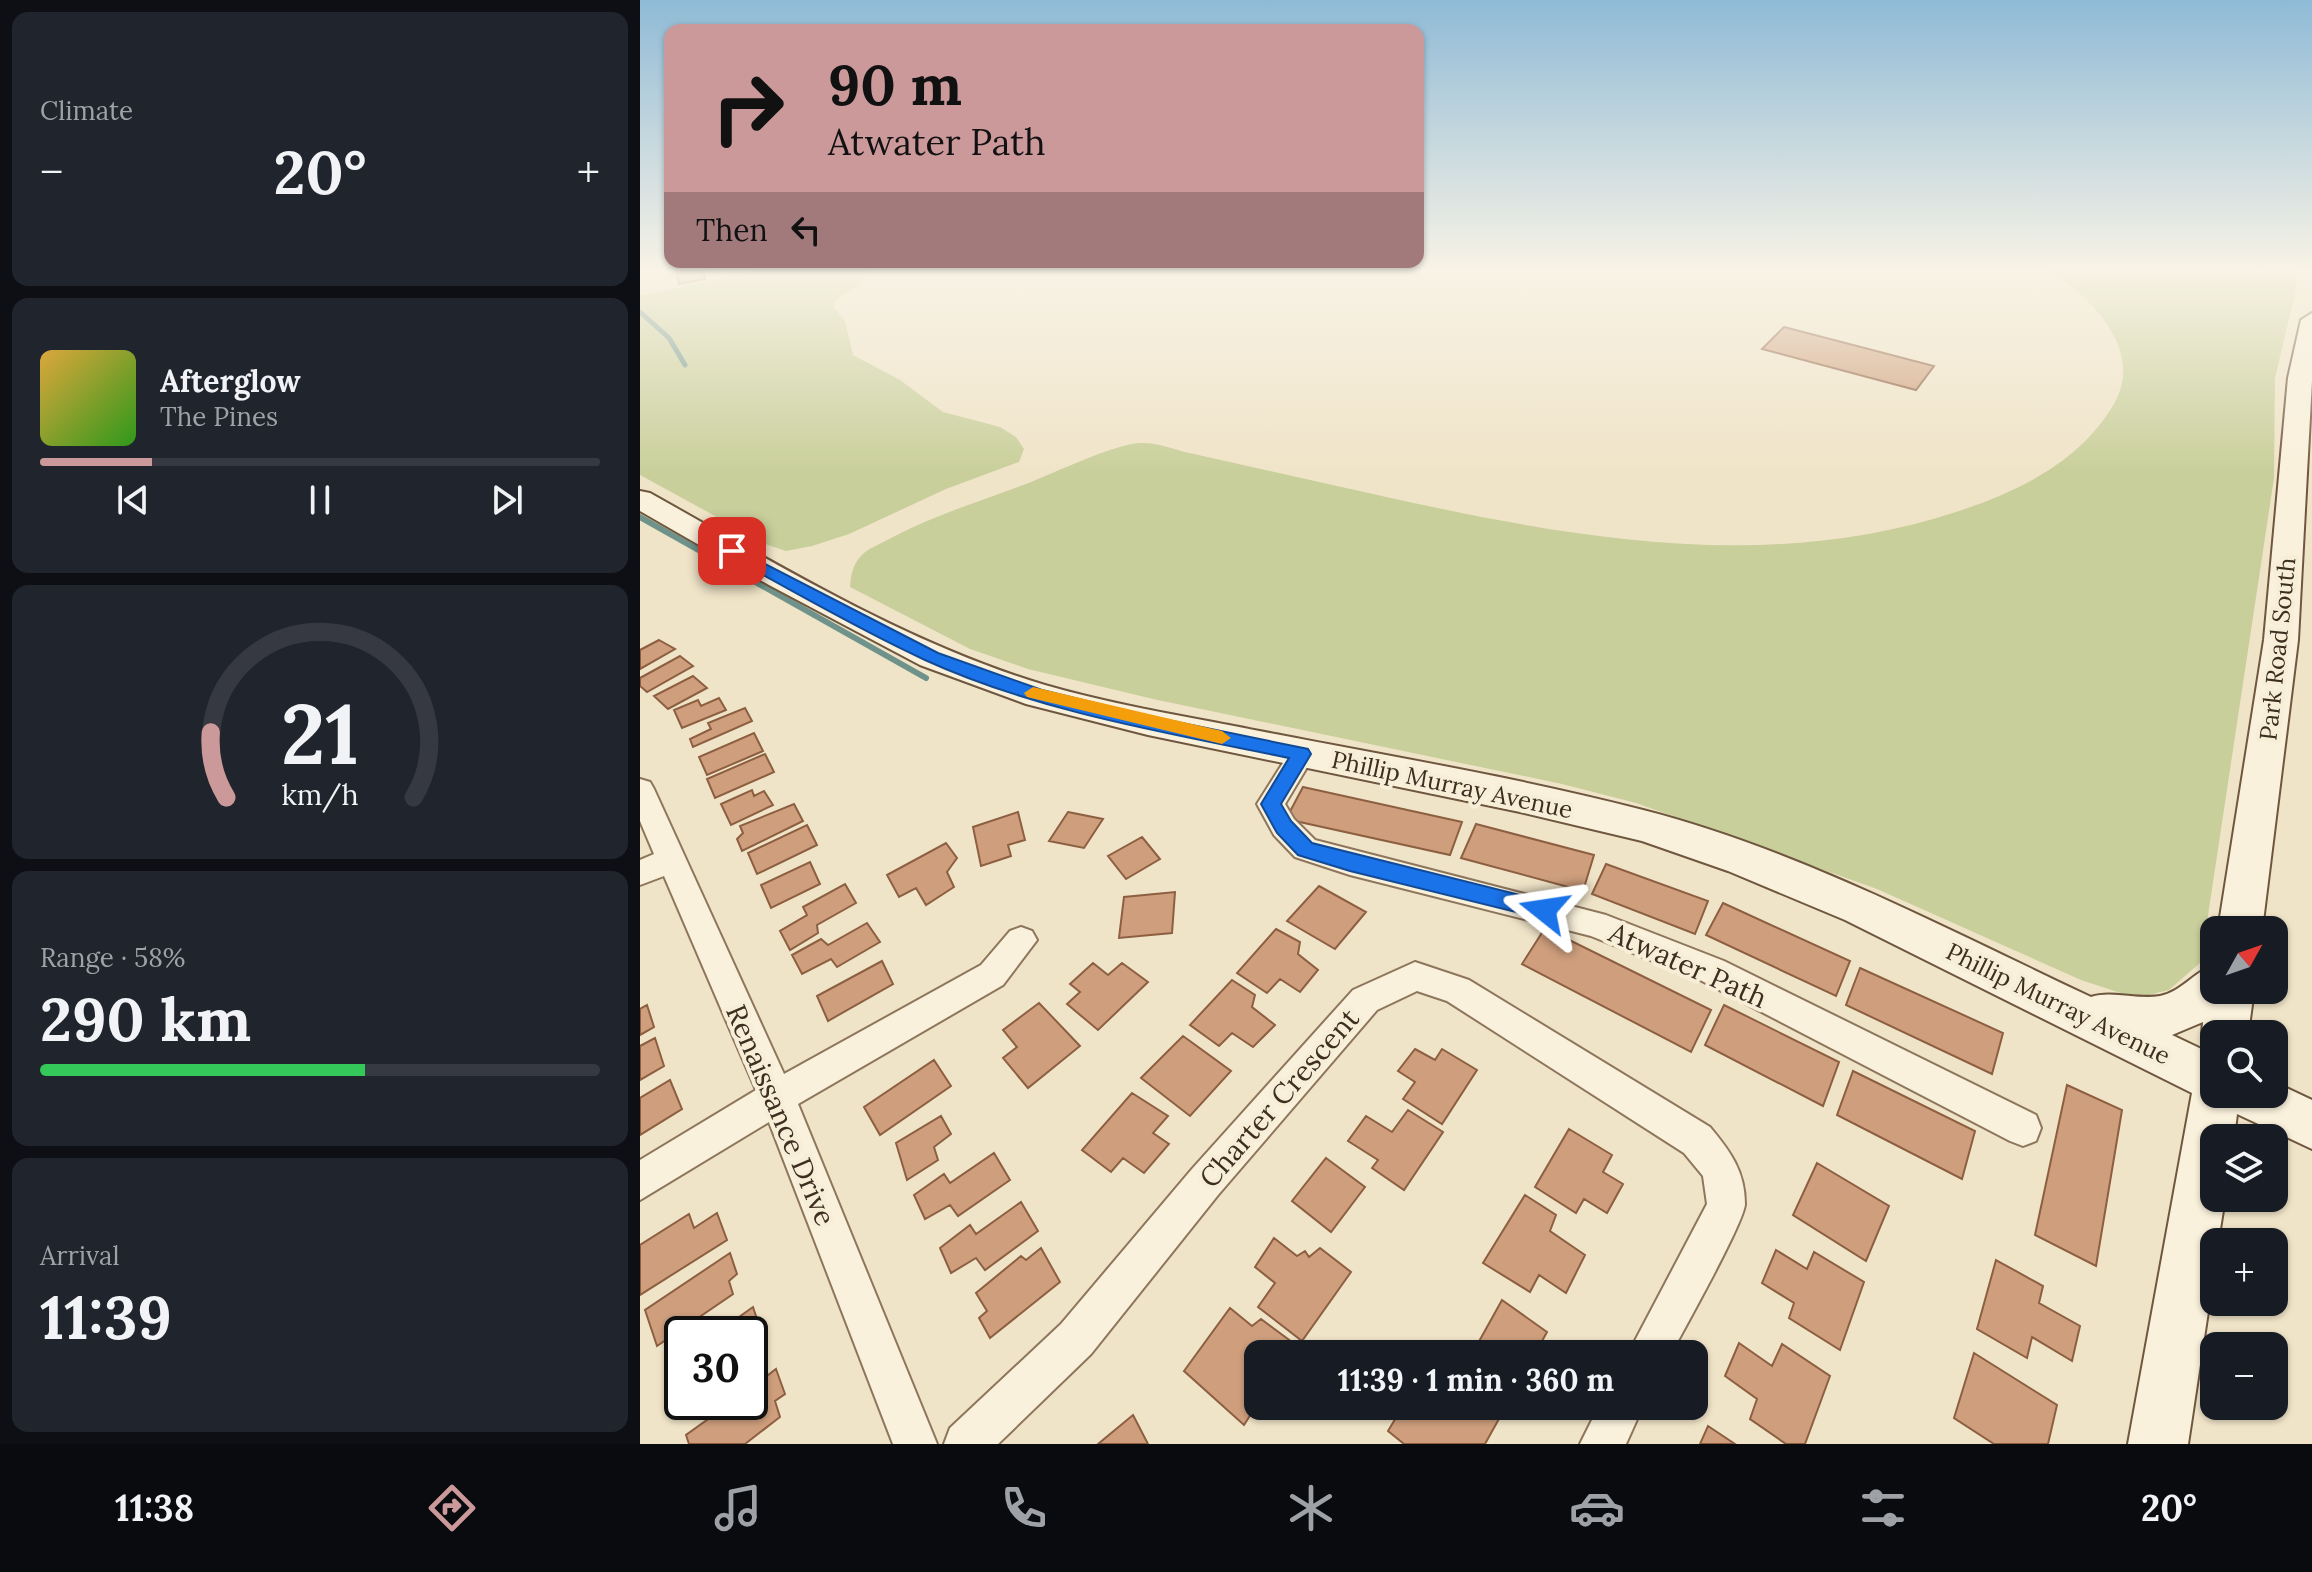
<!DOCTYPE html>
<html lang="en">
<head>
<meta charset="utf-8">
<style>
	:root { --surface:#171b24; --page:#20242c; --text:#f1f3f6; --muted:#9ea1a6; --line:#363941; --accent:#cc999b }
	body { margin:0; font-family:Lora,serif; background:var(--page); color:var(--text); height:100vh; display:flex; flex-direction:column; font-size:30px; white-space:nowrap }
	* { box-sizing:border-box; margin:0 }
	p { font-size:26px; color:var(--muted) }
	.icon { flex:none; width:44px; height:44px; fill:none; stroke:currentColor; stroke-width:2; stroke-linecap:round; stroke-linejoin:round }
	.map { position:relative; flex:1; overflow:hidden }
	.sheet { display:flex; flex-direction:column; gap:12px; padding:12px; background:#0d0f14; width:640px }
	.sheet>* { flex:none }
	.banner { position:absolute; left:24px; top:24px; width:760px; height:244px; border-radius:16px; box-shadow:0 2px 6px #0004; background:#cc999b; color:#111; overflow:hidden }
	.needle { width:52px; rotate:50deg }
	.tools { position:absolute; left:1560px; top:916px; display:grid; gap:16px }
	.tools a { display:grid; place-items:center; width:88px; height:88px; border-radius:16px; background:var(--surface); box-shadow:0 2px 6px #0004; font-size:40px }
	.speed { position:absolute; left:24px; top:1316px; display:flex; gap:16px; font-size:40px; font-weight:700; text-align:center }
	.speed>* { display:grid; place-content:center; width:104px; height:104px; border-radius:50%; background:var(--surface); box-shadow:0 2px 6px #0004; line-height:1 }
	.speed .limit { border:4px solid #111; border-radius:12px; background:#fff; color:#111 }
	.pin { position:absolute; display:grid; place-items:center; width:68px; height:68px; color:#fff; margin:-34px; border-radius:16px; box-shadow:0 4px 12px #0006 }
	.me { position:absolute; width:88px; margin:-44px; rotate:285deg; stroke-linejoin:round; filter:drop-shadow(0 0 6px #0008) }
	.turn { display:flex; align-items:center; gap:28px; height:168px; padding:0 32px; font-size:36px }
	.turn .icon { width:104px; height:104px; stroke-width:2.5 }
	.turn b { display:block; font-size:56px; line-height:68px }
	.then { display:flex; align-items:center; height:76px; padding:0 32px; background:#0003; gap:16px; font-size:30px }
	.big { font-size:60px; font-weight:800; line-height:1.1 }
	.sheet .card { flex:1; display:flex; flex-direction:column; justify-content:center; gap:12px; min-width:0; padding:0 28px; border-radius:16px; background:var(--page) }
	.sheet .dial { align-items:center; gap:0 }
	.dial svg { height:208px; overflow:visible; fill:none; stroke:var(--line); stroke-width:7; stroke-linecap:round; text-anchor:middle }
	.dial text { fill:var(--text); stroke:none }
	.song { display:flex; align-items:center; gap:24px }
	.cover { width:96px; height:96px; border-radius:12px; background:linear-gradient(135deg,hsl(40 70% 55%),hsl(110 70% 35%)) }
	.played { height:8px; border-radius:4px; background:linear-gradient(90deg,var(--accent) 20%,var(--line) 20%) }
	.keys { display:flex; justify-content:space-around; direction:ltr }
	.heat { display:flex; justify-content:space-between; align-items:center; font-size:44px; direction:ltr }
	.charge { height:12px; border-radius:6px; background:linear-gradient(90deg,#34c759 58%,var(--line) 0) }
	.trip { position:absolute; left:604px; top:1340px; width:464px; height:80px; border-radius:16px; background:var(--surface); box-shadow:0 2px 6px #0004; font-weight:800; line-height:80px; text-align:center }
	.menu { display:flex; height:128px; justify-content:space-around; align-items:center; background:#090b0e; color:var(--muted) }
	.menu .icon { width:56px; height:56px }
	.menu .on { color:var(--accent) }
	.menu b { font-size:36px; color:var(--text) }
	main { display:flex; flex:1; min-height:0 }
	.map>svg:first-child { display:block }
	.green { fill:#c9cf9b }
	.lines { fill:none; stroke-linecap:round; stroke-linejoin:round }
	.stream-far1 { stroke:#6f938a; stroke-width:5 }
	.stream { stroke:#6f938a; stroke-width:6 }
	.building { fill:#cf9f7d; stroke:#8d5f41; stroke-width:2 }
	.street-casing { stroke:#8d765c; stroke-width:4 }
	.secondary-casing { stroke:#6f573f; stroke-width:4 }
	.street { fill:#faf1dc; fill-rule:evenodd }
	.secondary { fill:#faf1dc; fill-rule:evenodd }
	.route { fill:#1a73e8; stroke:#114b97; stroke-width:2 }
	.slow { fill:#f59e0b }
	.labels { text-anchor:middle; stroke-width:8; stroke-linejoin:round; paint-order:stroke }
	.street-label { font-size:24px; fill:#3d2e20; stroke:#f7eed8 }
	.near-street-label { font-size:28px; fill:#3d2e20; stroke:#f7eed8 }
</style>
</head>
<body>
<main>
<section class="sheet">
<div class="card"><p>Climate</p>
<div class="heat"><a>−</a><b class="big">20°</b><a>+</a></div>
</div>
<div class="card">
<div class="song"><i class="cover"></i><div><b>Afterglow</b><p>The Pines</p></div></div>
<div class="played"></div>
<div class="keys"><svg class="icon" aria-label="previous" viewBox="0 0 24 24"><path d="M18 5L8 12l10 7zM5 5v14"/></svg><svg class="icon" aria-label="pause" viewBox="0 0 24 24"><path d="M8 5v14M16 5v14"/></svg><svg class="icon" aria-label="next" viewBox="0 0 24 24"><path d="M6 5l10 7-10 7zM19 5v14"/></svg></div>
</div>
<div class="card dial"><svg viewBox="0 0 100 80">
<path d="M14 69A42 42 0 1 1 86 69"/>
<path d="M14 69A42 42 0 0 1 8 44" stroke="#cc999b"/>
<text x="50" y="56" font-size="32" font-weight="700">21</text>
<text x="50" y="72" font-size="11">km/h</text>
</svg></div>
<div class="card"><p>Range · 58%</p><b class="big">290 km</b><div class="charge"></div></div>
<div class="card"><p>Arrival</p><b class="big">11:39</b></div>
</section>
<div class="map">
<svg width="1672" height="1444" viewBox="0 0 1672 1444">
	<rect width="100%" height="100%" fill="#f0e4c8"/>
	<!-- green -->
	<path class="green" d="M119,270H227L221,285L196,299L194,307L205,321L213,355L260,380L303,412L360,427L376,437L384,449L379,462L306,489L209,534L172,546L146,551L128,545L0,475V296Z
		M1411,270H1607L1624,273L1625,270H1657L1656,290L1635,378L1634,478L1561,962L1529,990L1496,998L1441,980L1237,889L996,803L922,784L513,699L388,669L330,649L210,587C211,573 213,563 224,553C231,547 243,543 251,538C295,515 340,501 386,484C412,474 476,443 501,443C518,442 538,451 554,454C599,464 644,474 688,484C894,530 1109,580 1316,512C1378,492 1442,461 1475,402C1504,348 1450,299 1411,270Z"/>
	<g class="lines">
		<!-- stream-far1 -->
		<path class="stream-far1" d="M0,312L29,338L45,365"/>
		<!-- stream -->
		<path class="stream" d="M0,517L286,678"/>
	</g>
	<!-- building -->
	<path class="building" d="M36,270H63L65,279L39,284Z
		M1144,327L1294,366L1276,390L1122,349Z
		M19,640L35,649L0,669V650Z
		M40,656L53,666L7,692L0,686V678Z
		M53,676L67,688L28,709L14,696Z
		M79,698L86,710L42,728L34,710L58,700L61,706Z
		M105,708L112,721L53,747L50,739L71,729L68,723Z
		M114,733L123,751L67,775L59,757Z
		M125,754L134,772L75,798L67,779Z
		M663,787L822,822L810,855L646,819Z
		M112,790L114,796L124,791L133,805L91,825L81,804Z
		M154,804L163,821L102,851L97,839L103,833L100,826Z
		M378,812L385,840L368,845L371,856L341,866L333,827Z
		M428,812L463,819L444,848L409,841Z
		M836,824L954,855L943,891L821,858Z
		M167,825L177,845L117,874L108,853Z
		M502,837L520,859L486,879L468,856Z
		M306,843L317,858L307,872L314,887L286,905L276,888L259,897L247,875Z
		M170,862L180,884L131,908L121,885Z
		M966,864L1068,901L1055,934L952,894Z
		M205,884L216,903L177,925L178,933L150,950L140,931L167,915L163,907Z
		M679,886L726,912L695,949L647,921Z
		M535,892L532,933L479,938L484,897Z
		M1083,903L1210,961L1196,996L1066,935Z
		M227,923L240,942L197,967L191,959L162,974L152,955L181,939L188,945Z
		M905,928L1071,1010L1051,1052L882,964Z
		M636,929L660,942L658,954L678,970L660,992L640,979L627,993L597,973Z
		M242,961L253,984L188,1021L177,996Z
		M453,963L468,975L482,963L508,982L458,1030L427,1004L440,992L430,984Z
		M1220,968L1363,1033L1352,1074L1206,1005Z
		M592,980L615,995L612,1007L635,1025L613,1047L592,1033L579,1046L550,1025Z
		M399,1003L440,1046L388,1088L363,1058L377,1047L363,1030Z
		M7,1005L14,1027L0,1035V1009Z
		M1084,1005L1199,1062L1183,1106L1065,1045Z
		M543,1036L591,1071L550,1116L501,1078Z
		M15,1038L24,1066L0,1080V1046Z
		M775,1049L795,1060L802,1049L837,1070L802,1124L763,1099L775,1082L758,1071Z
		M294,1060L311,1086L240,1135L224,1107Z
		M1213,1071L1335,1131L1322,1179L1197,1115Z
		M30,1080L42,1109L0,1135V1098Z
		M1427,1085L1482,1110L1456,1266L1395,1235Z
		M492,1093L528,1116L513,1133L529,1144L504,1173L483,1158L471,1172L442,1150Z
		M768,1110L803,1132L764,1190L732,1168L738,1160L708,1141L726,1116L752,1132Z
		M301,1116L311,1134L294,1147L298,1160L267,1180L256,1143Z
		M929,1129L972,1155L963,1172L983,1184L967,1213L944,1199L936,1213L895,1187Z
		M354,1153L370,1180L318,1216L310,1205L285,1219L274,1195L304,1174L310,1183Z
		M686,1158L725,1187L691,1232L652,1201Z
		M1177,1163L1249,1206L1226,1261L1153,1215Z
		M885,1195L916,1215L910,1231L945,1255L926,1293L899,1275L890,1292L843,1263Z
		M381,1202L398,1231L345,1270L336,1258L311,1273L300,1248L330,1225L336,1234Z
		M77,1213L87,1240L0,1295V1245L49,1214L54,1228Z
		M634,1238L657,1256L665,1251L669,1257L680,1248L711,1272L662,1341L618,1307L635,1283L615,1267Z
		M401,1248L420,1282L350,1338L339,1318L347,1311L336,1293L381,1256L386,1260Z
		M1136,1250L1167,1269L1174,1252L1224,1282L1200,1350L1149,1318L1154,1303L1122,1283Z
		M90,1253L97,1274L89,1281L93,1294L17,1346L5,1310Z
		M1356,1260L1403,1286L1399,1303L1440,1326L1432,1361L1392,1337L1387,1358L1337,1329Z
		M862,1300L907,1332L895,1354H832Z
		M113,1307L121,1331L112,1337L117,1352L110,1357V1334H75Z
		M590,1308L612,1326L621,1319L656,1345L650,1354H618V1403L604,1425L544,1371Z
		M1099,1343L1132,1366L1142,1344L1190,1376L1165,1444H1146L1110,1419L1117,1399L1085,1376Z
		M1334,1353L1417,1405L1408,1444H1354L1314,1418Z
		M42,1357V1402H46L39,1408L26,1368Z
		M136,1369L145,1394L135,1401L140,1417L105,1444H49L46,1435L92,1402H110V1389Z
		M763,1406H846L860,1417L845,1444H764L748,1431Z
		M493,1415L508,1444H458Z
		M1068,1426L1095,1444H1060Z"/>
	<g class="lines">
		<!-- street casing -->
		<g class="street-casing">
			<path id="street" d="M662,744L671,747L675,754L645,804L654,819L675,840L966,915L1084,961L1396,1115L1401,1128L1396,1141L1383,1146L1370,1141L1062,981L951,936L710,875L655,857L634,835L617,804L653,747Z
				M0,779L10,782L14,789L144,1074L341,965L370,931L381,927L392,931L397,940L363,985L158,1104L297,1444H253L129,1122L0,1200V1160L116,1090L24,876L0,885V860L14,854L0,821Z
				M775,962L829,980L1070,1127C1090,1151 1105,1171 1105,1204C1104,1223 1044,1329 1031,1354H988L1067,1204L1063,1176L1044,1153L807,1001L777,991L737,1010L578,1195L451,1354L358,1444H304L310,1428L421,1324L552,1169L713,990Z
				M959,1406H1003L986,1444H940Z"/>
		</g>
		<!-- secondary casing -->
		<g class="secondary-casing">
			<path id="secondary" d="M1672,313V380L1658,640L1622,930H1578L1624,640L1648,378L1661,320Z
				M0,491L10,493C137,564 265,643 405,685C467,703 531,714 594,726C730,753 868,775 1003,810C1159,850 1306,929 1451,997C1471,990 1498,1000 1520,996C1541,992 1554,972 1574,965V990H1614L1608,1034H1574V1051L1568,1049L1562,1034L1563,1022L1532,1035L1574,1055V1094H1634V1082L1672,1100V1149L1597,1114L1594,1138H1574V1198H1585L1578,1242H1574V1272L1548,1444H1488L1552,1093L1205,920L1088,871L1002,841L880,812L508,735L386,704L280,665L129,585L0,511Z"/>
		</g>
		<!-- street -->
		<use href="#street" class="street"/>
		<!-- secondary -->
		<use href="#secondary" class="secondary"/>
	</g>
	<!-- sky -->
	<linearGradient id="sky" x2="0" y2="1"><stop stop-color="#8fbad6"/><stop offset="0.57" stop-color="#f8f3e6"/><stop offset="1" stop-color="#f8f3e6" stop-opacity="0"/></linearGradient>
	<rect width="1672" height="472" fill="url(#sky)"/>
	<!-- route -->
	<path class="route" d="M92,547L298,653L402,690L508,716L668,749L671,754L641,804L651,821L672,843L912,903L915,910L912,916L904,919L710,871L658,855L637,833L621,804L649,758C528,733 399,712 285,660C217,629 152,590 86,555V548Z"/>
	<!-- slow -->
	<path class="slow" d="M393,687L582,731L591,738L582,744L387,697L384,693Z"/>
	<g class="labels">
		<!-- street labels -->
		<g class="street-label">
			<text transform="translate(1638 649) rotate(-84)" y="8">Park Road South</text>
			<text transform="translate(812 785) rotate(12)" y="8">Phillip Murray Avenue</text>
			<text transform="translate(1418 1004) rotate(26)" y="8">Phillip Murray Avenue</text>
		</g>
		<!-- near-street labels -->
		<g class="near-street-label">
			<text transform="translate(1048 965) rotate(24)" y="10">Atwater Path</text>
			<text transform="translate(639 1098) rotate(-49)" y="10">Charter Crescent</text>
			<text transform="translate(141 1115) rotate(67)" y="10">Renaissance Drive</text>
		</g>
	</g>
</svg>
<div class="tools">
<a><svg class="needle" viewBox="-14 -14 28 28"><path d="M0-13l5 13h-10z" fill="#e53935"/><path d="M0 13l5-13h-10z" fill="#9ea1a6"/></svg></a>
<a><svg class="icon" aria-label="search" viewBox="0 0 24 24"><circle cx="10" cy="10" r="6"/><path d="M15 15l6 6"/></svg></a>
<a><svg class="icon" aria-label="layers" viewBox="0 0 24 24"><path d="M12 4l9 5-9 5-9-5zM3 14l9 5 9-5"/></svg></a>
<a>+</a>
<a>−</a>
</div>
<div class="speed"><div class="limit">30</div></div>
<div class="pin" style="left:92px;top:551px;background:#d93025"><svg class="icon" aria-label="arrive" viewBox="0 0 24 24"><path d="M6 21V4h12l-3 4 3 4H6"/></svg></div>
<svg class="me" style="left:904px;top:910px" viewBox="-20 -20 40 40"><path d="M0-17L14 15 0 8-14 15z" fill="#1a73e8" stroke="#fff" stroke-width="4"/></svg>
<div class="trip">11:39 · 1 min · 360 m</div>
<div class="banner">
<div class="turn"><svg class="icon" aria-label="right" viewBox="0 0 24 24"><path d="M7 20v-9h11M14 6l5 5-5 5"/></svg><div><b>90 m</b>Atwater Path</div></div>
<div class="then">Then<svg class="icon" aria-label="left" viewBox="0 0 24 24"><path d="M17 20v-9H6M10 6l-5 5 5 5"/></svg></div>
</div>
</div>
</main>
<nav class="menu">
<b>11:38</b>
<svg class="icon on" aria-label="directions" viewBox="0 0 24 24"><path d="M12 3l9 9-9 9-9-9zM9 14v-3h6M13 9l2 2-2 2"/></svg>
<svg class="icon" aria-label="music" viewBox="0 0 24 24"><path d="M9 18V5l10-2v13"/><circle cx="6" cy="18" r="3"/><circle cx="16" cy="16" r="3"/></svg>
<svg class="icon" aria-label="phone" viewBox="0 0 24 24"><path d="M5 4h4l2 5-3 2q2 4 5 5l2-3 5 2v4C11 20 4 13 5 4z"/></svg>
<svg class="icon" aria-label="climate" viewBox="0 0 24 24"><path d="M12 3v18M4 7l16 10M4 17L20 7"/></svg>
<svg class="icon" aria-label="car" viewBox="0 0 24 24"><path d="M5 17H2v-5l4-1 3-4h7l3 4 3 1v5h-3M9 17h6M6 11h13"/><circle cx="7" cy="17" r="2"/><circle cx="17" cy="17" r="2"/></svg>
<svg class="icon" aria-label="filters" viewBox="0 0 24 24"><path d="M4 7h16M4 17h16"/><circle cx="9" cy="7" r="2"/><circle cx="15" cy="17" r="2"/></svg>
<b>20°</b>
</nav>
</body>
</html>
